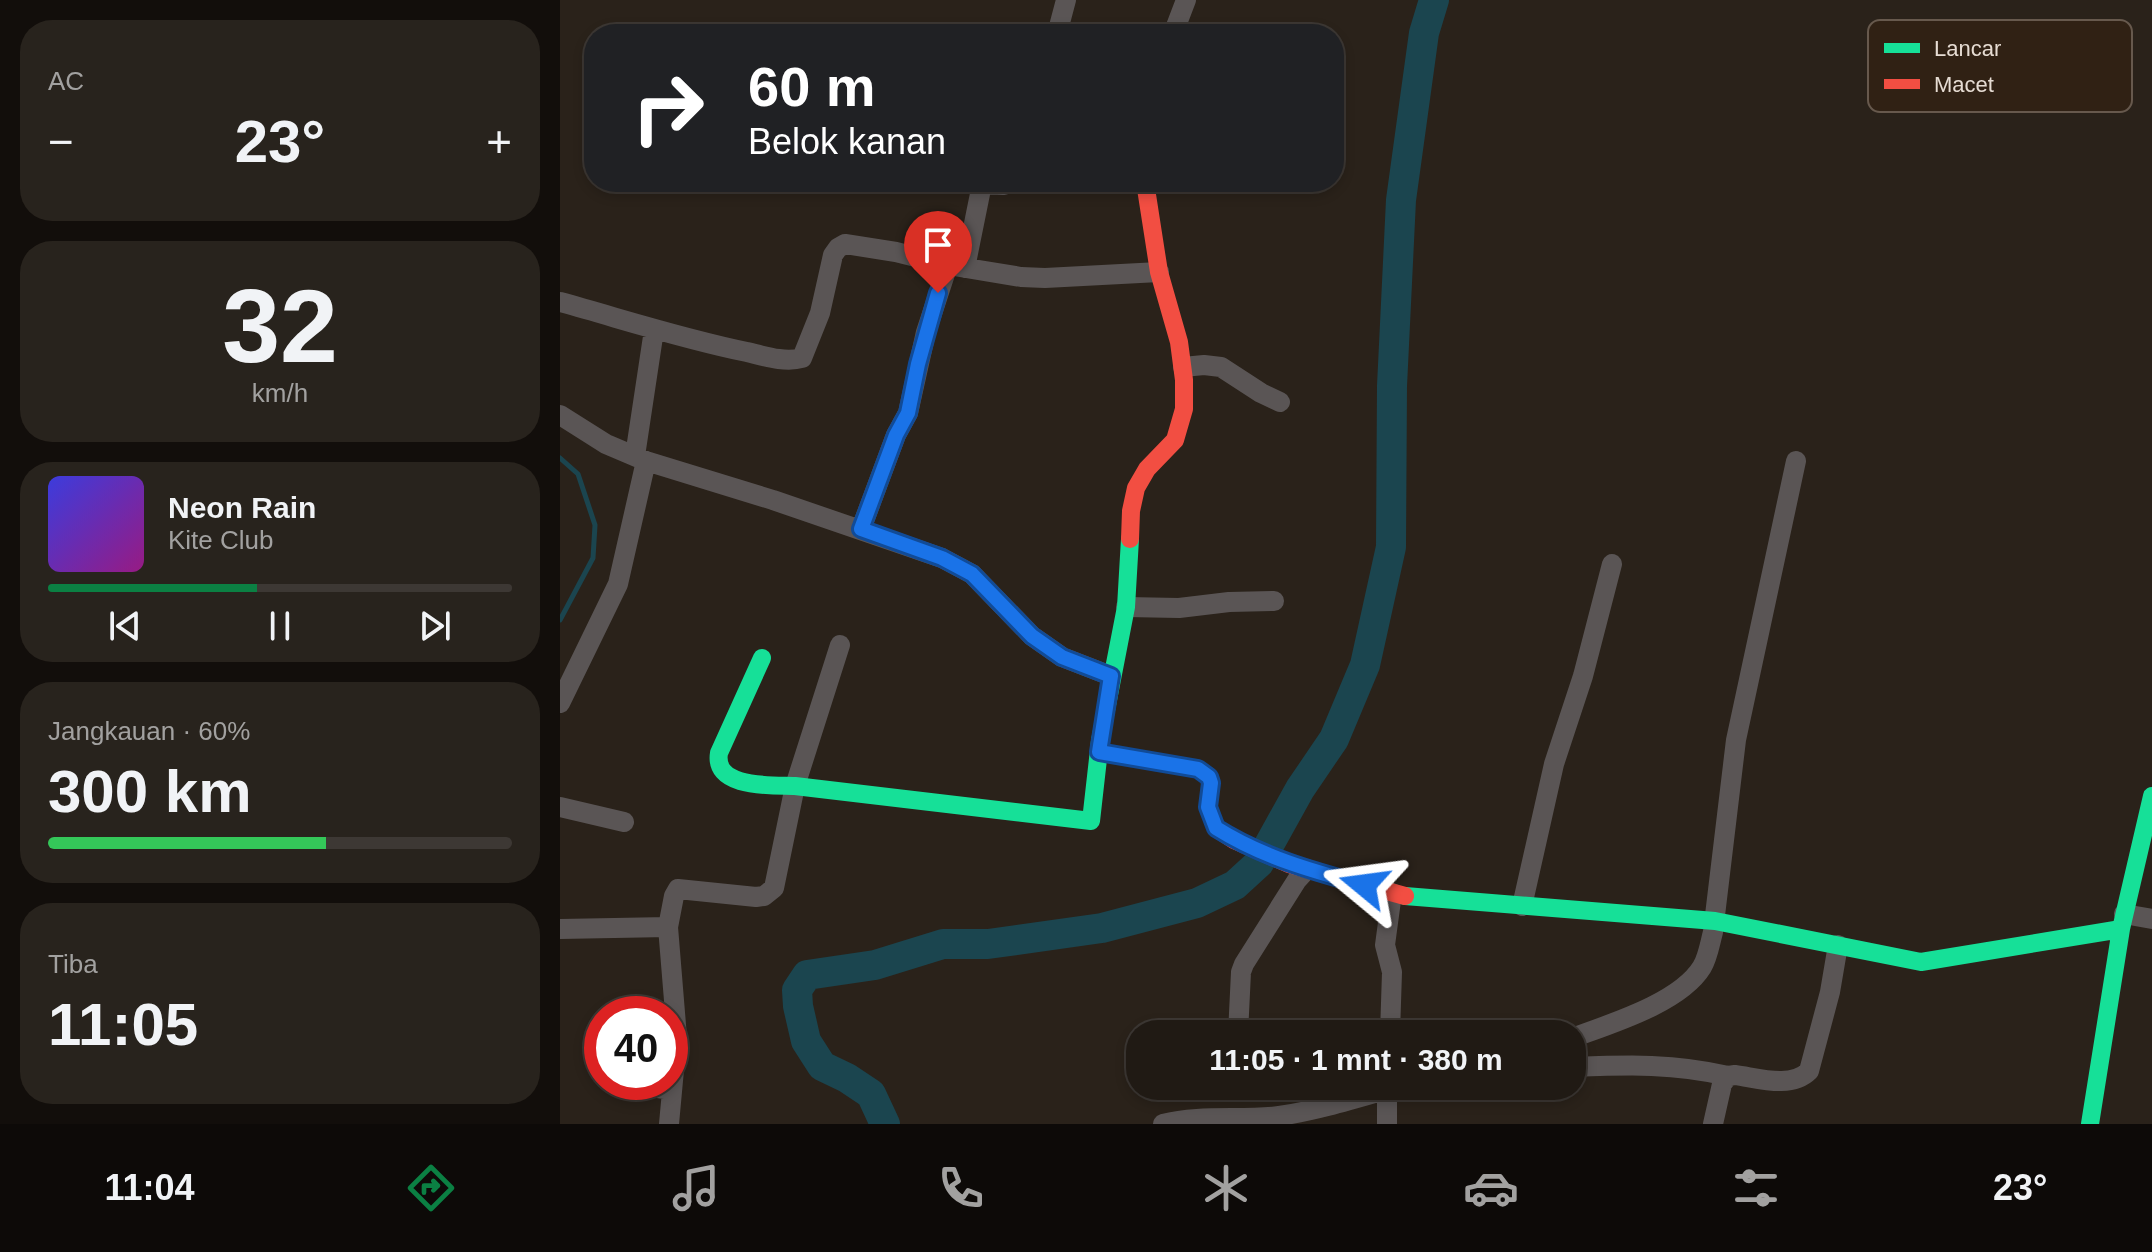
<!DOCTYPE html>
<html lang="id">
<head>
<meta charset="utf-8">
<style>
	:root { --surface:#201a14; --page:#28231d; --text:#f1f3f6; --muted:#a2a1a0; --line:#3d3834; --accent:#0b8043 }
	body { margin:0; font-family:Arial,sans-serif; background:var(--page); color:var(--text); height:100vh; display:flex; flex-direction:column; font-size:30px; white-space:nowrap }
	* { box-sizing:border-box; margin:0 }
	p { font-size:26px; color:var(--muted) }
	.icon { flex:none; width:44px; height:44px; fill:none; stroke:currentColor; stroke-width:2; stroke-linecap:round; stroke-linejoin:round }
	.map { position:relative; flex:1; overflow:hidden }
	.sheet { display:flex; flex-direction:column; gap:20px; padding:20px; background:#120e0b; width:560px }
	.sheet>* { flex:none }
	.hud { position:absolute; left:24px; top:24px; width:760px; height:168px; border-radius:32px; box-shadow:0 4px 12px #0003,0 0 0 2px var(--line); background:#202124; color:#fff; overflow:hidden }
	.speed { position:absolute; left:24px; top:996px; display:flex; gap:16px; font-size:40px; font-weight:700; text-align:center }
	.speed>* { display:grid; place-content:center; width:104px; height:104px; border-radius:50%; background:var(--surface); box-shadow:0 4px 12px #0003,0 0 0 2px var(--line); line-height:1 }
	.speed .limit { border:12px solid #d22; background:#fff; color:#111 }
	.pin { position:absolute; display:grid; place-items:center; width:68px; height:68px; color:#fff; margin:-82px -34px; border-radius:50% 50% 50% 0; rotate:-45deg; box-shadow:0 0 8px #0007 }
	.pin .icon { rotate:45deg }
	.me { position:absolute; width:88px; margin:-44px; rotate:286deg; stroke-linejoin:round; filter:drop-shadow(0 0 6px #0008) }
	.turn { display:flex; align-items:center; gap:28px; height:168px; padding:0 32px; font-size:36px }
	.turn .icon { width:104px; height:104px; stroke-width:2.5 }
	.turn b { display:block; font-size:56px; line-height:68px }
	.big { font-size:60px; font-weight:700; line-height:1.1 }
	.sheet .widget { flex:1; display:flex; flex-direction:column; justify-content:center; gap:12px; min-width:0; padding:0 28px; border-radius:32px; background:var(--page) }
	.sheet .dial { align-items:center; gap:0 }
	.dial b { font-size:104px; line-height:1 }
	.song { display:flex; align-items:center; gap:24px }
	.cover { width:96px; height:96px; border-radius:12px; background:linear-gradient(135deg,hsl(240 70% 55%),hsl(310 70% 35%)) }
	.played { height:8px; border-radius:4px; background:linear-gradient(90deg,var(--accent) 45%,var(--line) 45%) }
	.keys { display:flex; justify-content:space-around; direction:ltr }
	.heat { display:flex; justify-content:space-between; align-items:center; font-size:44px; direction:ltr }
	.charge { height:12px; border-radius:6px; background:linear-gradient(90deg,#34c759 60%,var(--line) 0) }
	.trip { position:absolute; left:566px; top:1020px; width:460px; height:80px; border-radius:32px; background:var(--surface); box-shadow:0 4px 12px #0003,0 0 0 2px var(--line); font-weight:700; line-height:80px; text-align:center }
	.dock { display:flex; height:128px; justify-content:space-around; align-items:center; background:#0d0a08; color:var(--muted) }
	.dock .icon { width:56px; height:56px }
	.dock .current { color:var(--accent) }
	.dock b { font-size:36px; color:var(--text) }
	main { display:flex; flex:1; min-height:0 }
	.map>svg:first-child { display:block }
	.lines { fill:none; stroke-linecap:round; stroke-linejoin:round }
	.stream { stroke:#1b454f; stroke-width:5 }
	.river { stroke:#1b454f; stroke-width:30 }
	.street { stroke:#5a5555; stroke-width:20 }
	.fast { stroke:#16e098; stroke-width:18 }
	.jam { stroke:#f24e42; stroke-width:18 }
	.route-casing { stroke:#114b97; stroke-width:20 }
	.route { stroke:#1a73e8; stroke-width:14 }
	.key { fill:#302114; stroke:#67594d; stroke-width:2 }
	.key-label { font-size:22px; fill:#e6dcd3 }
</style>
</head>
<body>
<main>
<section class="sheet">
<div class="widget"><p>AC</p>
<div class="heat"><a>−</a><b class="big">23°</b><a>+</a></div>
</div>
<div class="widget dial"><b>32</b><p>km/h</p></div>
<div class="widget">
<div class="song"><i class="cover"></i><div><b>Neon Rain</b><p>Kite Club</p></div></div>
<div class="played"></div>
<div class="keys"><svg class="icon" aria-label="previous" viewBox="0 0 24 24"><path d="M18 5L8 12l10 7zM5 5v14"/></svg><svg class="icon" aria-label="pause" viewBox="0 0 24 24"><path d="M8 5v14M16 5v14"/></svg><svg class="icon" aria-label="next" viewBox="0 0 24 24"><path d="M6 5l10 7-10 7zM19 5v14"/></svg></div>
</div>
<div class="widget"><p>Jangkauan · 60%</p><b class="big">300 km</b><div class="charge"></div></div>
<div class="widget"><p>Tiba</p><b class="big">11:05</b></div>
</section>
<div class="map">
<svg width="1592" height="1124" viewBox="0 0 1592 1124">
	<rect width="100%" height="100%" fill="#2a221a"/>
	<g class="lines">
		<!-- stream -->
		<path class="stream" d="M0,458L18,474L35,525L33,558L0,620"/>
		<!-- river -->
		<path class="river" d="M325,1124L311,1094L287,1078L262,1066L246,1041L238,1006L237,990L247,975L315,965L383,944H428L542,928L637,903L675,885L699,863L740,789L774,739L805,665L831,547L832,386L841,200L864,33L874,0"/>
		<!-- street -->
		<path class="street" d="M497,34L506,0
			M613,34L626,0
			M405,268L422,184L443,185L454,182
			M0,302C62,319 123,339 187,352C204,356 225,363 242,358L260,313L273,255L278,248L285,244L336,252L388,265L461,277L485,278L599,272
			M623,367L644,365L661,367L701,393L720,402
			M0,415L46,444L86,461L213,500L382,558L412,574L472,636L502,657L551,676
			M75,456L94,330
			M301,529L336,435L348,413L366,332L388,265
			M566,607L619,608L669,602L714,601
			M0,703L58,584L86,461
			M0,807L64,822
			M962,906L994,764L1023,676L1052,564
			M1564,914L1592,919
			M108,927L114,896L118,889L196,897L204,896L214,888L235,786L280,645
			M0,929L108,927L117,1037L109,1124
			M678,1034L681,972L684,964L737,880L747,869
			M830,1034L832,972L825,945L832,893
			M1012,1038C1050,1024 1120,1003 1142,967C1148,957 1150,943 1153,932L1176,740L1236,461
			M1012,1067C1067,1065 1113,1063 1168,1076
			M55,1082L112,1090
			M827,1086V1124
			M603,1124C641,1114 681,1121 719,1116C760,1110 800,1097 839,1086
			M1153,1124L1162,1084L1168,1076L1175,1075C1198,1078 1231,1089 1249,1071L1270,992L1278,945"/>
		<!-- fast -->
		<path class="fast" d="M202,658L159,753C153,789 212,785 235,786L531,821L540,741L566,607L570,539
			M845,896L1155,921L1361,962L1561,929
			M1530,1124L1561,929L1592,796"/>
		<!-- jam -->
		<path class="jam" d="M570,539L571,511L576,488L587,469L615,440L624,409V380L619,342L599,272L585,182
			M539,752L638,769L649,777L651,783L648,807L656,828L674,840L729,864L845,896"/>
	</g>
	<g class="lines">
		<!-- route casing -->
		<g class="route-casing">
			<path id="route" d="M378,293L358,364L348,413L336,435L301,529L382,558L412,574L472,636L502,657L551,676L539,752L638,769L649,777L651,783L648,807L656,828C702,857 752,871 804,885"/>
		</g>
		<!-- route -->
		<use href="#route" class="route"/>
	</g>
	<!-- legend -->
	<rect x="1308" y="20" width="264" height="92" rx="12" class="key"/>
	<rect x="1324" y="43" width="36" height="10" fill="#16e098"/>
	<rect x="1324" y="79" width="36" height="10" fill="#f24e42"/>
	<g class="key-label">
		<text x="1374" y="56">Lancar</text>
		<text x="1374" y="92">Macet</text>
	</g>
</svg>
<div class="speed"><div class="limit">40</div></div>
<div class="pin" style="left:378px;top:293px;background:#d93025"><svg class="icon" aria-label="arrive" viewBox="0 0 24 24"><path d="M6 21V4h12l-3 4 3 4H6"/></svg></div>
<svg class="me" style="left:804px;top:885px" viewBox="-20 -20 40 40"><path d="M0-17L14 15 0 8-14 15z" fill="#1a73e8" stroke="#fff" stroke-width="4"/></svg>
<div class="trip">11:05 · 1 mnt · 380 m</div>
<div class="hud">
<div class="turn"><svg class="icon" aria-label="right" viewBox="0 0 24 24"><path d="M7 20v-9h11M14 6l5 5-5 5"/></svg><div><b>60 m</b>Belok kanan</div></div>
</div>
</div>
</main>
<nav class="dock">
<b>11:04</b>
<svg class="icon current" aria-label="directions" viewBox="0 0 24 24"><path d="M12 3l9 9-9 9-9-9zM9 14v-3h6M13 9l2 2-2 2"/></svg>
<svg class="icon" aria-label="music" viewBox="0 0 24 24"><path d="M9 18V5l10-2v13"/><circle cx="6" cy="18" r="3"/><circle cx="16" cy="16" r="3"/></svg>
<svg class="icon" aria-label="phone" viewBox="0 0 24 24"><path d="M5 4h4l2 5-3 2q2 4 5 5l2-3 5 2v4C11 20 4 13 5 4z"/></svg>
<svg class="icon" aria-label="climate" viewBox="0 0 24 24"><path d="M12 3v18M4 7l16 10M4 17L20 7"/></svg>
<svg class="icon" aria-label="car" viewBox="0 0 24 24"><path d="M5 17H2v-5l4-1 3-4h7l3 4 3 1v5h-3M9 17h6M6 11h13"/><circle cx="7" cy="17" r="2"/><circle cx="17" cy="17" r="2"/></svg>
<svg class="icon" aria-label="filters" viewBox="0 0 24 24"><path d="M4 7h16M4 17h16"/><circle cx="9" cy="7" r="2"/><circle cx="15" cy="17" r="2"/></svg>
<b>23°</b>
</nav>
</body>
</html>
